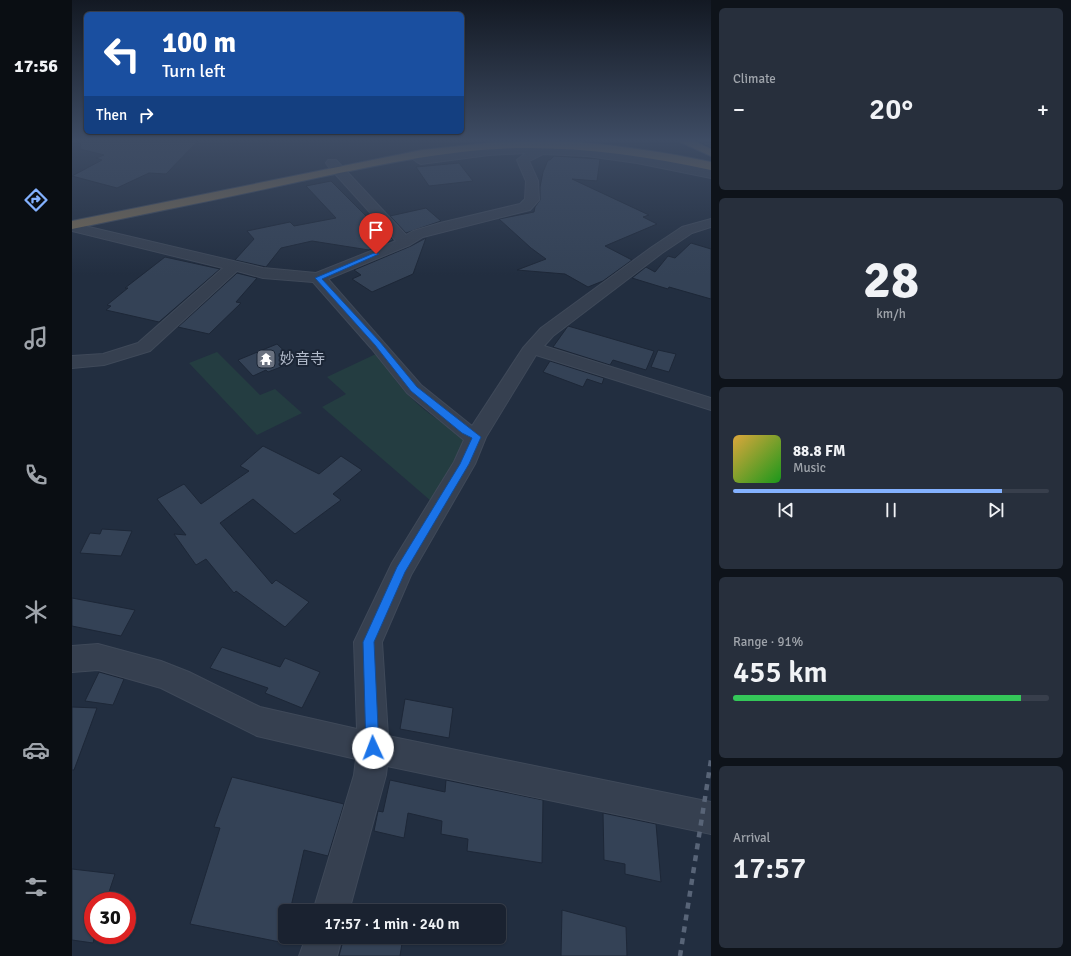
<!DOCTYPE html>
<html lang="en">
<head>
<meta charset="utf-8">
<style>
	:root { --surface:#1a2230; --page:#272f3c; --text:#f1f3f6; --muted:#9fa4ab; --line:#383f4c; --accent:#83b1ff }
	body { margin:0; font-family:Signika,"Noto Sans JP",sans-serif; background:var(--page); color:var(--text); height:100vh; display:flex; flex-direction:column; font-size:15px; white-space:nowrap }
	* { box-sizing:border-box; margin:0 }
	p { font-size:13px; color:var(--muted) }
	.icon { flex:none; width:22px; height:22px; fill:none; stroke:currentColor; stroke-width:2; stroke-linecap:round; stroke-linejoin:round }
	.map { position:relative; flex:1; overflow:hidden }
	.side { display:flex; flex-direction:column; gap:8px; padding:8px; background:#0e131a; width:360px }
	.side>* { flex:none }
	.top-card { position:absolute; left:12px; top:12px; width:380px; height:122px; border-radius:6px; box-shadow:0 1px 3px #0004,0 0 0 1px var(--line); background:#1a4fa0; color:#fff; overflow:hidden }
	.speed { position:absolute; left:12px; top:892px; display:flex; gap:8px; font-size:20px; font-weight:700; text-align:center }
	.speed>* { display:grid; place-content:center; width:52px; height:52px; border-radius:50%; background:var(--surface); box-shadow:0 1px 3px #0004,0 0 0 1px var(--line); line-height:1 }
	.speed .limit { border:6px solid #d22; background:#fff; color:#111 }
	.pin { position:absolute; display:grid; place-items:center; width:34px; height:34px; color:#fff; margin:-41px -17px; border-radius:50% 50% 50% 0; rotate:-45deg; box-shadow:0 0 4px #0007 }
	.pin .icon { rotate:45deg }
	.me { position:absolute; width:44px; margin:-22px; rotate:358deg; stroke-linejoin:round; filter:drop-shadow(0 0 3px #0008) }
	.turn { display:flex; align-items:center; gap:14px; height:84px; padding:0 12px; font-size:18px }
	.turn .icon { width:52px; height:52px; stroke-width:2.5 }
	.turn b { display:block; font-size:28px; line-height:34px }
	.then { display:flex; align-items:center; height:38px; padding:0 12px; background:#0003; gap:8px; font-size:15px }
	.big { font-size:30px; font-weight:600; line-height:1.1 }
	.side .tile { flex:1; display:flex; flex-direction:column; justify-content:center; gap:6px; min-width:0; padding:0 14px; border-radius:6px; background:var(--page) }
	.side .dial { align-items:center; gap:0 }
	.dial b { font-size:52px; line-height:1 }
	.song { display:flex; align-items:center; gap:12px }
	.cover { width:48px; height:48px; border-radius:6px; background:linear-gradient(135deg,hsl(40 70% 55%),hsl(120 70% 35%)) }
	.played { height:4px; border-radius:2px; background:linear-gradient(90deg,var(--accent) 85%,var(--line) 85%) }
	.keys { display:flex; justify-content:space-around; direction:ltr }
	.heat { display:flex; justify-content:space-between; align-items:center; font-size:22px; direction:ltr }
	.charge { height:6px; border-radius:3px; background:linear-gradient(90deg,#34c759 91%,var(--line) 0) }
	.trip { position:absolute; left:206px; top:904px; width:228px; height:40px; border-radius:6px; background:var(--surface); box-shadow:0 1px 3px #0004,0 0 0 1px var(--line); font-weight:600; line-height:40px; text-align:center }
	main { display:flex; flex:1; min-height:0 }
	.tab-bar { display:flex; flex-direction:column; width:72px; justify-content:space-around; align-items:center; background:#0a0e13; color:var(--muted) }
	.tab-bar .icon { width:28px; height:28px }
	.tab-bar .selected { color:var(--accent) }
	.tab-bar b { font-size:18px; color:var(--text) }
	.map>svg:first-child { display:block }
	.green { fill:#243d41 }
	.building { fill:#344256; stroke:#1d2737 }
	.lines { fill:none; stroke-linecap:round; stroke-linejoin:round }
	.minor-casing { stroke:#3f4959; stroke-width:2 }
	.highway-casing { stroke:#414b5b; stroke-width:2 }
	.minor { fill:#364050; fill-rule:evenodd }
	.highway { fill:#766953; fill-rule:evenodd }
	.rail { stroke:#586477; stroke-width:4.5; stroke-dasharray:6 6; stroke-linecap:butt }
	.route { fill:#1a73e8; stroke:#114b97 }
	.labels { text-anchor:middle; stroke-width:4; stroke-linejoin:round; paint-order:stroke }
	.poi-label { font-size:15px; fill:#b2bbcb; stroke:#1b2535; text-anchor:start }
</style>
</head>
<body>
<main>
<nav class="tab-bar">
<b>17:56</b>
<svg class="icon selected" aria-label="directions" viewBox="0 0 24 24"><path d="M12 3l9 9-9 9-9-9zM9 14v-3h6M13 9l2 2-2 2"/></svg>
<svg class="icon" aria-label="music" viewBox="0 0 24 24"><path d="M9 18V5l10-2v13"/><circle cx="6" cy="18" r="3"/><circle cx="16" cy="16" r="3"/></svg>
<svg class="icon" aria-label="phone" viewBox="0 0 24 24"><path d="M5 4h4l2 5-3 2q2 4 5 5l2-3 5 2v4C11 20 4 13 5 4z"/></svg>
<svg class="icon" aria-label="climate" viewBox="0 0 24 24"><path d="M12 3v18M4 7l16 10M4 17L20 7"/></svg>
<svg class="icon" aria-label="car" viewBox="0 0 24 24"><path d="M5 17H2v-5l4-1 3-4h7l3 4 3 1v5h-3M9 17h6M6 11h13"/><circle cx="7" cy="17" r="2"/><circle cx="17" cy="17" r="2"/></svg>
<svg class="icon" aria-label="filters" viewBox="0 0 24 24"><path d="M4 7h16M4 17h16"/><circle cx="9" cy="7" r="2"/><circle cx="15" cy="17" r="2"/></svg>
</nav>
<div class="map">
<svg width="639" height="956" viewBox="0 0 639 956">
	<rect width="100%" height="100%" fill="#222e40"/>
	<!-- green -->
	<path class="green" d="M145,352L188,395L203,389L230,413L185,435L117,363Z
		M306,353C315,364 320,377 329,387C347,409 372,424 396,439L359,501L250,407L274,394L255,377Z"/>
	<!-- building -->
	<path class="building" d="M9,141H126L94,174L77,173L45,188L0,176L30,160L24,158L32,155L8,149Z
		M482,156L528,159L525,181L500,179L577,215L571,217L585,224L533,246L560,260L531,281L516,287L493,274L445,270L474,259L459,248L427,219L462,212L463,207L468,200V187L471,172L476,160H478Z
		M387,163L401,181L357,186L344,167Z
		M259,181L298,220L302,219L321,240L297,250L240,241L209,248L194,267L163,260L182,239L175,231L218,222L222,226L264,218L234,186Z
		M354,208L369,221L334,233L318,216Z
		M354,238L341,274L300,292L280,279L289,275L282,270L339,246Z
		M619,243L639,249V299L597,287L596,289L560,278L574,267L583,272L596,256L603,258Z
		M93,257L148,269L87,322L34,310L39,306L35,305L56,288H53Z
		M165,273L185,278L164,302L169,303L137,334L106,327Z
		M496,326L582,351L574,370L541,360L538,365L481,347Z
		M205,344L221,359L212,363L214,365L196,372L194,370L181,376L166,360Z
		M586,350L604,354L597,372L579,367Z
		M478,361L532,378L530,384L515,379L511,387L471,372Z
		M191,446L247,474L269,456L290,470L261,494L269,500L223,534L181,499L148,523L200,584L204,580L237,602L213,627L164,591L162,593L134,559L124,565L102,534L114,535L85,499L112,484L129,504L177,471L168,466Z
		M30,529L60,531L49,556L8,553L18,533L28,534Z
		M0,598L63,610L49,636L0,626Z
		M150,647L208,667L213,658L248,672L230,708L193,693L196,688L138,668Z
		M27,672L52,679L41,705L13,701Z
		M333,699L381,708L377,738L328,729Z
		M0,707L25,708L2,770H0Z
		M160,777L272,804L256,856L232,850L218,911H213V943L118,924L148,828L142,827Z
		M318,780L373,792L374,780L471,800L470,863L395,851L396,839L369,834L370,821L336,813L332,838L302,831L306,811L311,812Z
		M531,813L584,824L589,882L553,874V864L532,860Z
		M0,869L43,874L34,901H21V935H23L21,943L0,940Z
		M490,910L554,927L555,956H489Z
		M272,937H331L328,956H267Z"/>
	<g class="lines">
		<!-- minor casing -->
		<g class="minor-casing">
			<path id="minor" d="M629,141H639V146Z
				M465,146C524,149 581,158 639,170V178L565,163L515,156L471,154L457,161L466,181L467,200L458,210L351,237L338,245L256,279L349,385L400,426L451,348L469,328L580,247L610,227L639,219V227L620,233L590,253L481,336L472,346L639,398V410L464,355L414,437L403,464L339,575L310,642L316,736L639,802V834L315,766L314,775L277,911H241L282,775L284,759L185,736L89,688L26,670L0,672V646L26,644L89,661L117,672L188,707L285,729L282,642L320,563L382,462L392,440L335,393L299,348L241,282L191,278L165,271L78,351L32,365L0,368V356L31,354L66,343L151,268L0,231V223L191,268L244,273L324,241L256,166L254,163L256,160H264L334,235L341,231L368,223L448,204L453,199L454,181L445,160L454,153L417,155L349,164L345,162L336,155L338,153H346L351,156L417,148Z
				M234,937H270L265,956H227Z"/>
		</g>
		<!-- highway casing -->
		<g class="highway-casing">
			<path id="highway" d="M479,141C533,143 586,151 639,162V170C575,156 511,147 445,148C372,150 301,166 230,181C153,198 77,213 0,229V221L350,150L416,143Z
				M606,141H622L639,149V156Z"/>
		</g>
		<!-- minor -->
		<use href="#minor" class="minor"/>
		<!-- highway -->
		<use href="#highway" class="highway"/>
		<!-- rail -->
		<path class="rail" d="M608,956L639,760"/>
	</g>
	<!-- sky -->
	<linearGradient id="sky" x2="0" y2="1"><stop stop-color="#131923"/><stop offset="0.51" stop-color="#3e4c64"/><stop offset="1" stop-color="#3e4c64" stop-opacity="0"/></linearGradient>
	<rect width="639" height="275" fill="url(#sky)"/>
	<!-- route -->
	<path class="route" d="M302,253L307,254L250,279L308,342L345,387L409,437L397,464L333,572L302,642L307,748L305,753L301,755L296,753L294,748L291,642L325,567L388,464L400,438L390,433L339,391L303,345L243,278Z"/>
	<!-- icons -->
	<defs>
		<g id="temple-square" transform="scale(1)"><rect x="-9" y="-9" width="18" height="18" rx="4" fill="#6b7280" stroke="#1b2535"/><path d="M0-6L5-2H3V0L6.5 2.5H4V6H1.5V3h-3V6H-4V2.5H-6.5L-3 0V-2H-5Z" fill="#fff"/></g>
	</defs>
	<g fill-rule="evenodd">
		<use href="#temple-square" x="194" y="359"/>
	</g>
	<g class="labels">
		<!-- poi labels -->
		<g class="poi-label">
			<text x="208" y="364">妙音寺</text>
		</g>
	</g>
</svg>
<div class="speed"><div class="limit">30</div></div>
<div class="pin" style="left:304px;top:254px;background:#d93025"><svg class="icon" aria-label="arrive" viewBox="0 0 24 24"><path d="M6 21V4h12l-3 4 3 4H6"/></svg></div>
<svg class="me" style="left:301px;top:748px" viewBox="-20 -20 40 40"><circle r="19" fill="#fff"/><path d="M0-13L10 11 0 6-10 11z" fill="#1a73e8"/></svg>
<div class="trip">17:57 · 1 min · 240 m</div>
<div class="top-card">
<div class="turn"><svg class="icon" aria-label="left" viewBox="0 0 24 24"><path d="M17 20v-9H6M10 6l-5 5 5 5"/></svg><div><b>100 m</b>Turn left</div></div>
<div class="then">Then<svg class="icon" aria-label="right" viewBox="0 0 24 24"><path d="M7 20v-9h11M14 6l5 5-5 5"/></svg></div>
</div>
</div>
<section class="side">
<div class="tile"><p>Climate</p>
<div class="heat"><a>−</a><b class="big">20°</b><a>+</a></div>
</div>
<div class="tile dial"><b>28</b><p>km/h</p></div>
<div class="tile">
<div class="song"><i class="cover"></i><div><b>88.8 FM</b><p>Music</p></div></div>
<div class="played"></div>
<div class="keys"><svg class="icon" aria-label="previous" viewBox="0 0 24 24"><path d="M18 5L8 12l10 7zM5 5v14"/></svg><svg class="icon" aria-label="pause" viewBox="0 0 24 24"><path d="M8 5v14M16 5v14"/></svg><svg class="icon" aria-label="next" viewBox="0 0 24 24"><path d="M6 5l10 7-10 7zM19 5v14"/></svg></div>
</div>
<div class="tile"><p>Range · 91%</p><b class="big">455 km</b><div class="charge"></div></div>
<div class="tile"><p>Arrival</p><b class="big">17:57</b></div>
</section>
</main>
</body>
</html>
